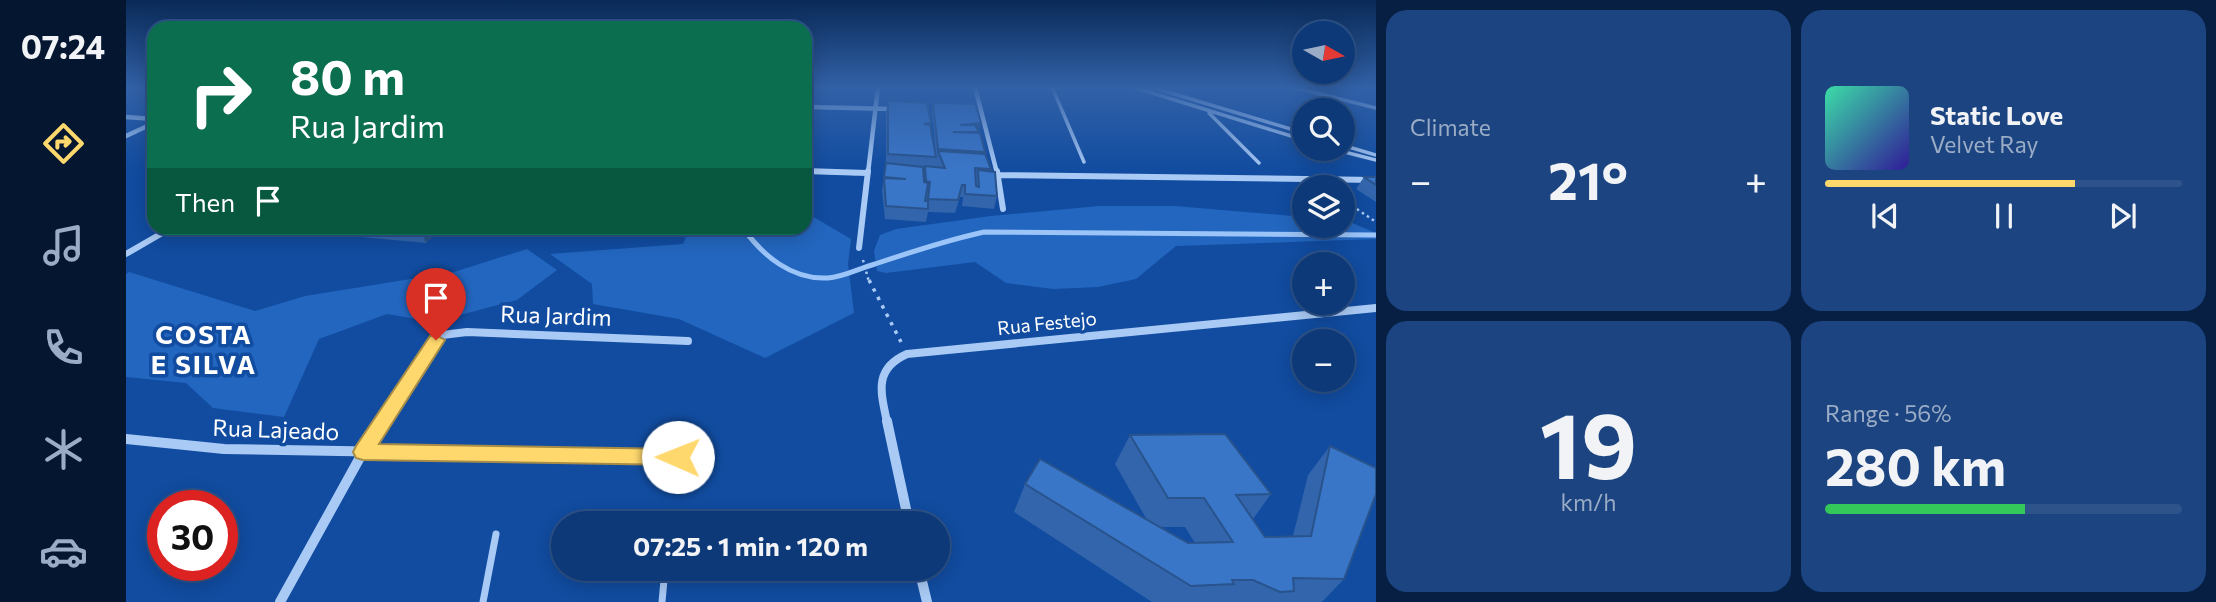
<!DOCTYPE html>
<html lang="en">
<head>
<meta charset="utf-8">
<style>
	:root { --surface:#0d3978; --page:#1b4480; --text:#f1f3f6; --muted:#9aacc6; --line:#2d538a; --accent:#ffd86d }
	body { margin:0; font-family:Commissioner,sans-serif; background:var(--page); color:var(--text); height:100vh; display:flex; flex-direction:column; font-size:26px; white-space:nowrap }
	* { box-sizing:border-box; margin:0 }
	p { font-size:23px; color:var(--muted) }
	.icon { flex:none; width:38px; height:38px; fill:none; stroke:currentColor; stroke-width:2; stroke-linecap:round; stroke-linejoin:round }
	.map { position:relative; flex:1; overflow:hidden }
	.drawer { display:flex; flex-direction:column; gap:10px; padding:10px; background:#071f42; width:840px }
	.drawer>* { flex:none }
	.guide { position:absolute; left:21px; top:21px; width:665px; height:214px; border-radius:21px; box-shadow:0 4px 18px #0003,0 0 0 2px var(--line); background:#0b6e4f; color:#fff; overflow:hidden }
	.needle { width:46px; rotate:99deg }
	.fabs { position:absolute; left:1166px; top:21px; display:grid; gap:14px }
	.fabs a { display:grid; place-items:center; width:63px; height:63px; border-radius:50%; background:var(--surface); box-shadow:0 4px 18px #0003,0 0 0 2px var(--line); font-size:35px }
	.speed { position:absolute; left:21px; top:490px; display:flex; gap:14px; font-size:35px; font-weight:700; text-align:center }
	.speed>* { display:grid; place-content:center; width:91px; height:91px; border-radius:50%; background:var(--surface); box-shadow:0 4px 18px #0003,0 0 0 2px var(--line); line-height:1 }
	.speed .limit { border:10px solid #d22; background:#fff; color:#111 }
	.pin { position:absolute; display:grid; place-items:center; width:60px; height:60px; color:#fff; margin:-72px -30px; border-radius:50% 50% 50% 0; rotate:-45deg; box-shadow:0 0 7px #0007 }
	.pin .icon { rotate:45deg }
	.me { position:absolute; width:77px; margin:-38px; rotate:271deg; stroke-linejoin:round; filter:drop-shadow(0 0 5px #0008) }
	.turn { display:flex; align-items:center; gap:24px; height:147px; padding:0 28px; font-size:32px }
	.turn .icon { width:91px; height:91px; stroke-width:2.5 }
	.turn b { display:block; font-size:49px; line-height:60px }
	.then { display:flex; align-items:center; height:66px; padding:0 28px; background:#0003; gap:14px; font-size:26px }
	.big { font-size:52px; font-weight:700; line-height:1.1 }
	.drawer .tile { flex:1; display:flex; flex-direction:column; justify-content:center; gap:10px; min-width:0; padding:0 24px; border-radius:21px; background:var(--page) }
	.drawer .dial { align-items:center; gap:0 }
	.dial b { font-size:91px; line-height:1 }
	.song { display:flex; align-items:center; gap:21px }
	.cover { width:84px; height:84px; border-radius:10px; background:linear-gradient(135deg,hsl(160 70% 55%),hsl(250 70% 35%)) }
	.played { height:7px; border-radius:4px; background:linear-gradient(90deg,var(--accent) 70%,var(--line) 70%) }
	.keys { display:flex; justify-content:space-around; direction:ltr }
	.heat { display:flex; justify-content:space-between; align-items:center; font-size:38px; direction:ltr }
	.charge { height:10px; border-radius:5px; background:linear-gradient(90deg,#34c759 56%,var(--line) 0) }
	.drawer .tiles { flex:1; display:grid; gap:10px; grid-template-columns:repeat(2,1fr) }
	.trip { position:absolute; left:425px; top:511px; width:399px; height:70px; border-radius:35px; background:var(--surface); box-shadow:0 4px 18px #0003,0 0 0 2px var(--line); font-weight:700; line-height:70px; text-align:center }
	main { display:flex; flex:1; min-height:0 }
	.menu { display:flex; flex-direction:column; width:126px; justify-content:space-around; align-items:center; background:#051730; color:var(--muted) }
	.menu .icon { width:49px; height:49px }
	.menu .on { color:var(--accent) }
	.menu b { font-size:32px; color:var(--text) }
	.map>svg:first-child { display:block }
	.green { fill:#2366bf }
	.lines { fill:none; stroke-linecap:round; stroke-linejoin:round }
	.stream { stroke:#9bc4f8; stroke-width:5 }
	.path-far1 { stroke:#a9caf5; stroke-width:2.5; stroke-dasharray:2.5 3.5; stroke-linecap:butt }
	.path { stroke:#a9caf5; stroke-width:3.5; stroke-dasharray:3.5 6; stroke-linecap:butt }
	.service-far1 { stroke:#a9caf5; stroke-width:3.5 }
	.service { stroke:#a9caf5; stroke-width:7 }
	.minor-far3 { stroke:#a9caf5; stroke-width:4.5 }
	.minor-far2 { stroke:#a9caf5; stroke-width:6 }
	.minor-far1 { stroke:#a9caf5; stroke-width:8 }
	.minor { stroke:#a9caf5; stroke-width:10 }
	.wall { fill:#3265ac; fill-rule:evenodd }
	.shaded-wall { fill:#29538c }
	.building { fill:#3a76c8; stroke:#29538c; stroke-width:2 }
	.route { fill:#ffd86d; stroke:#a68c47; stroke-width:2 }
	.labels { text-anchor:middle; stroke-width:7; stroke-linejoin:round; paint-order:stroke }
	.street-label { font-size:19px; fill:#fff; stroke:#114ca0 }
	.near-street-label { font-size:23px; fill:#fff; stroke:#114ca0 }
	.district-label { font-size:26px; font-weight:bold; letter-spacing:2px; fill:#fff; stroke:#114ca0 }
</style>
</head>
<body>
<main>
<nav class="menu">
<b>07:24</b>
<svg class="icon on" aria-label="directions" viewBox="0 0 24 24"><path d="M12 3l9 9-9 9-9-9zM9 14v-3h6M13 9l2 2-2 2"/></svg>
<svg class="icon" aria-label="music" viewBox="0 0 24 24"><path d="M9 18V5l10-2v13"/><circle cx="6" cy="18" r="3"/><circle cx="16" cy="16" r="3"/></svg>
<svg class="icon" aria-label="phone" viewBox="0 0 24 24"><path d="M5 4h4l2 5-3 2q2 4 5 5l2-3 5 2v4C11 20 4 13 5 4z"/></svg>
<svg class="icon" aria-label="climate" viewBox="0 0 24 24"><path d="M12 3v18M4 7l16 10M4 17L20 7"/></svg>
<svg class="icon" aria-label="car" viewBox="0 0 24 24"><path d="M5 17H2v-5l4-1 3-4h7l3 4 3 1v5h-3M9 17h6M6 11h13"/><circle cx="7" cy="17" r="2"/><circle cx="17" cy="17" r="2"/></svg>
</nav>
<div class="map">
<svg width="1250" height="602" viewBox="0 0 1250 602">
	<rect width="100%" height="100%" fill="#114ca0"/>
	<!-- green -->
	<path class="green" d="M973,206H1049L1178,217V226H1216V220H1219L1250,233V239L1050,246L1010,279L972,287L927,289L880,283L849,262L760,273L751,271L748,251L754,235L770,229L865,216Z
		M679,212L725,239L722,264L728,313L639,358L553,319L467,304L466,284L424,254L557,244L564,228H679Z
		M401,249L431,270L391,300L308,322L261,314L193,339L158,417L87,408L60,383L0,377V274L3,272L129,311L179,296L328,272Z"/>
	<g class="lines">
		<!-- stream -->
		<path class="stream" d="M617,228C637,256 666,280 702,278C717,277 734,268 749,264C785,252 821,240 858,232L1250,235"/>
		<!-- path-far1 -->
		<path class="path-far1" d="M1216,199L1250,222
			M737,260L743,282"/>
		<!-- path -->
		<path class="path" d="M743,280L775,342"/>
		<!-- service-far1 -->
		<path class="service-far1" d="M926,87L958,162
			M1007,87L1178,140
			M1025,87L1178,133
			M1167,87L1250,108
			M1083,113L1133,163
			M1216,145L1250,155
			M1207,149L1250,160"/>
		<!-- service -->
		<path class="service" d="M357,602L370,534
			M536,602L539,569"/>
		<!-- minor-far3 -->
		<path class="minor-far3" d="M849,87L871,173
			M685,107L768,109
			M0,117L28,119
			M0,136L28,123
			M679,171L730,173
			M742,173L752,87"/>
		<!-- minor-far2 -->
		<path class="minor-far2" d="M679,171L741,173
			M871,171L877,209
			M872,175L1250,180
			M733,248L742,171
			M0,254L45,228"/>
		<!-- minor-far1 -->
		<path class="minor-far1" d="M257,422L316,335L341,332L562,341
			M761,422C755,393 747,369 781,354L1250,308"/>
		<!-- minor -->
		<path class="minor" d="M761,421L783,523
			M0,439L98,449L552,457
			M793,569L801,602
			M154,602L237,452L258,421"/>
	</g>
	<!-- wall -->
	<path class="wall" d="M762,101L805,128L810,155L806,114L807,103L849,104L853,133L859,154L865,169V172L871,196L868,209L836,206L837,197H834L829,213L802,212L800,222L759,219L756,191L760,163V112Z
		M1238,177H1250V202L1230,189Z
		M138,228H317L300,243Z
		M1004,435L1145,494L1127,519L1139,537L1167,536L1182,475L1204,446L1218,579L1196,602H1026L888,512L899,484L1021,520L989,464ZM1034,527H1059L1069,543H1062Z"/>
	<!-- shaded-wall -->
	<path class="shaded-wall" d="M855,123L852,135L853,132L834,125Z
		M295,228H317L300,243Z"/>
	<!-- building -->
	<path class="building" d="M762,101L801,103L805,123L798,124L804,125L810,157L762,154Z
		M807,103L849,104L855,123L834,125H849L853,132H827L854,133L859,152L812,149Z
		M812,151L859,154L865,169L849,168L850,186L853,187L852,170L869,172L871,196L839,194V185H836L832,200L802,199L804,182L800,181L799,166L819,168Z
		M760,163L797,167L798,182L802,183L799,201H802V209L760,206L758,178L780,179L758,177Z
		M1238,177H1250V185Z
		M1099,434L1145,494L1110,495L1139,537L1185,536L1204,446L1250,468V494L1218,579L1167,578L1168,591L1154,592L1127,580H1106L1108,584L1065,586L899,484L914,459L1062,543L1107,542L1078,498H1042L1004,435Z"/>
	<!-- sky -->
	<linearGradient id="sky" x2="0" y2="1"><stop stop-color="#092a58"/><stop offset="0.51" stop-color="#3261a7"/><stop offset="1" stop-color="#3261a7" stop-opacity="0"/></linearGradient>
	<rect width="1250" height="171" fill="url(#sky)"/>
	<!-- route -->
	<path class="route" d="M310,335L319,340L253,444L552,449L559,452L562,457L559,463L552,465L237,460L230,458L227,452L230,446L304,336Z"/>
	<g class="labels">
		<!-- street labels -->
		<g class="street-label">
			<text transform="translate(921 323) rotate(-6)" y="7">Rua Festejo</text>
		</g>
		<!-- near-street labels -->
		<g class="near-street-label">
			<text transform="translate(430 316) rotate(2)" y="8">Rua Jardim</text>
			<text transform="translate(150 430) rotate(2)" y="8">Rua Lajeado</text>
		</g>
		<!-- district labels -->
		<g class="district-label">
			<text x="78" y="344">COSTA<tspan x="78" dy="30">E SILVA</tspan></text>
		</g>
	</g>
</svg>
<div class="fabs">
<a><svg class="needle" viewBox="-14 -14 28 28"><path d="M0-13l5 13h-10z" fill="#e53935"/><path d="M0 13l5-13h-10z" fill="#9aacc6"/></svg></a>
<a><svg class="icon" aria-label="search" viewBox="0 0 24 24"><circle cx="10" cy="10" r="6"/><path d="M15 15l6 6"/></svg></a>
<a><svg class="icon" aria-label="layers" viewBox="0 0 24 24"><path d="M12 4l9 5-9 5-9-5zM3 14l9 5 9-5"/></svg></a>
<a>+</a>
<a>−</a>
</div>
<div class="speed"><div class="limit">30</div></div>
<div class="pin" style="left:310px;top:340px;background:#d93025"><svg class="icon" aria-label="arrive" viewBox="0 0 24 24"><path d="M6 21V4h12l-3 4 3 4H6"/></svg></div>
<svg class="me" style="left:552px;top:457px" viewBox="-20 -20 40 40"><circle r="19" fill="#fff"/><path d="M0-13L10 11 0 6-10 11z" fill="#ffd86d"/></svg>
<div class="trip">07:25 · 1 min · 120 m</div>
<div class="guide">
<div class="turn"><svg class="icon" aria-label="right" viewBox="0 0 24 24"><path d="M7 20v-9h11M14 6l5 5-5 5"/></svg><div><b>80 m</b>Rua Jardim</div></div>
<div class="then">Then<svg class="icon" aria-label="arrive" viewBox="0 0 24 24"><path d="M6 21V4h12l-3 4 3 4H6"/></svg></div>
</div>
</div>
<section class="drawer">
<div class="tiles">
<div class="tile"><p>Climate</p>
<div class="heat"><a>−</a><b class="big">21°</b><a>+</a></div>
</div>
<div class="tile">
<div class="song"><i class="cover"></i><div><b>Static Love</b><p>Velvet Ray</p></div></div>
<div class="played"></div>
<div class="keys"><svg class="icon" aria-label="previous" viewBox="0 0 24 24"><path d="M18 5L8 12l10 7zM5 5v14"/></svg><svg class="icon" aria-label="pause" viewBox="0 0 24 24"><path d="M8 5v14M16 5v14"/></svg><svg class="icon" aria-label="next" viewBox="0 0 24 24"><path d="M6 5l10 7-10 7zM19 5v14"/></svg></div>
</div>
<div class="tile dial"><b>19</b><p>km/h</p></div>
<div class="tile"><p>Range · 56%</p><b class="big">280 km</b><div class="charge"></div></div>
</div>
</section>
</main>
</body>
</html>
